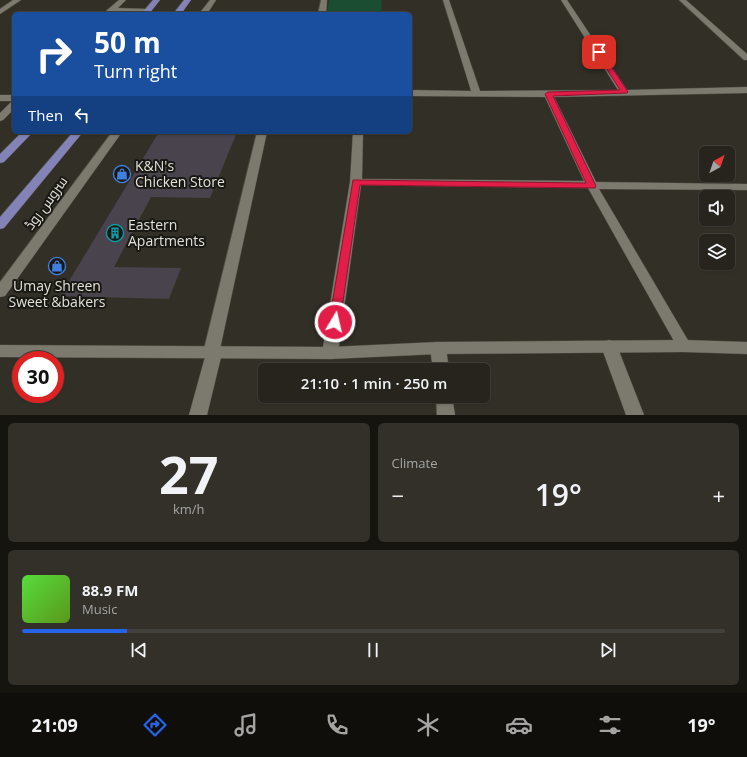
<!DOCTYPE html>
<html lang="en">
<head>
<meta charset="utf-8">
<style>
	:root { --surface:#26241c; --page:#323029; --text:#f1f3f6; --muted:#a4a4a3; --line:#42413b; --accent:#2563eb }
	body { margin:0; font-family:"Open Sans",Cairo,sans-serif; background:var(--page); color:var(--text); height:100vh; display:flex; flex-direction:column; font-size:15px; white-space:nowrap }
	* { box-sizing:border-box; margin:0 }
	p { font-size:13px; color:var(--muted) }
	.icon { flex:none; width:22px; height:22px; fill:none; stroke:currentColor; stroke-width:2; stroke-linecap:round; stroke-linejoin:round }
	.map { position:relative; height:415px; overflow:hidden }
	.side { display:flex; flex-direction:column; gap:8px; padding:8px; background:#15140f; flex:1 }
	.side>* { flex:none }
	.top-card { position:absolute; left:12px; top:12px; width:400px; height:122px; border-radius:6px; box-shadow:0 1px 3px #0004,0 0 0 1px var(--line); background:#1a4fa0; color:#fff; overflow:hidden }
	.needle { width:26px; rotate:40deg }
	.controls { position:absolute; left:699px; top:146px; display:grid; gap:8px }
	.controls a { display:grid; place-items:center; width:36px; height:36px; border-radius:6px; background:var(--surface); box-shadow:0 1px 3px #0004,0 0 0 1px var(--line); font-size:20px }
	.speed { position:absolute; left:12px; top:351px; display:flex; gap:8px; font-size:20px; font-weight:700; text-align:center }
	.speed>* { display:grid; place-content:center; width:52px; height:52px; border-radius:50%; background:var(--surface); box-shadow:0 1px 3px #0004,0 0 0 1px var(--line); line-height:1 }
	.speed .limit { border:6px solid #d22; background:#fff; color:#111 }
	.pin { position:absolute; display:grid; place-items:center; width:34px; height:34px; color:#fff; margin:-17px; border-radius:8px; box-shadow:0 2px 6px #0006 }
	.me { position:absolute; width:44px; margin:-22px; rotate:9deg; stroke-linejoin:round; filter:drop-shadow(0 0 3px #0008) }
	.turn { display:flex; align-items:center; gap:14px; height:84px; padding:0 16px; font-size:18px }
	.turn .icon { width:52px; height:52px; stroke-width:2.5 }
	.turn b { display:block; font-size:28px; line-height:34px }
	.then { display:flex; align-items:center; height:38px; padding:0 16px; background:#0003; gap:8px; font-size:15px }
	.big { font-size:30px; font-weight:600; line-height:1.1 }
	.side .tile { flex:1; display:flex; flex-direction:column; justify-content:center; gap:6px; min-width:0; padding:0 14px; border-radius:6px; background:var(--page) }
	.side .dial { align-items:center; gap:0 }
	.dial b { font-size:52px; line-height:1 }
	.song { display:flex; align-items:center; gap:12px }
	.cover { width:48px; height:48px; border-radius:6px; background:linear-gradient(135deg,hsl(110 70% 55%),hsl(90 70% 35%)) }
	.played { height:4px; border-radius:2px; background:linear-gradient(90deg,var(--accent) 15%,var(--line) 15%) }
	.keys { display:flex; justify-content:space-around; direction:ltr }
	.heat { display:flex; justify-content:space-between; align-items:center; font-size:22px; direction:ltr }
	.side .tiles { flex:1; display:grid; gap:8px; grid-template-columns:1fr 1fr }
	.tile:last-child { grid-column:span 2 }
	.trip { position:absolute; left:258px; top:363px; width:232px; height:40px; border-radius:6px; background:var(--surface); box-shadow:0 1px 3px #0004,0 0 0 1px var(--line); font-weight:600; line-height:40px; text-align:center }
	.tabs { display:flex; height:64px; justify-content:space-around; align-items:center; background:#0f0e0b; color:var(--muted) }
	.tabs .icon { width:28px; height:28px }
	.tabs .current { color:var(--accent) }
	.tabs b { font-size:18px; color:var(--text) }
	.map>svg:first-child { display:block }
	.green { fill:#1a4d31 }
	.building { fill:#48434d }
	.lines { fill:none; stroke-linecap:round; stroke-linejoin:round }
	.lane-casing { stroke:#4e4c44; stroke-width:1 }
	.street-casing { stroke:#4e4c44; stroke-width:1 }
	.secondary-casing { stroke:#4e4c44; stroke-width:1 }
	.primary-casing { stroke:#4e4c44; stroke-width:1 }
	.lane { fill:#7c7a6e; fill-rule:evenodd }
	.street { fill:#7c7a6e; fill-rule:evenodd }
	.secondary { fill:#7c7a6e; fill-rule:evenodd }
	.primary { fill:#8483b7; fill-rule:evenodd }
	.route { fill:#e11d48; stroke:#92132f }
	.labels { text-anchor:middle; stroke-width:4; stroke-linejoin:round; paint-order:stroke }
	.poi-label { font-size:14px; fill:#e2e1da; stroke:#191813; text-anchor:start }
	.street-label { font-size:14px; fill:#e2e1da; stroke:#191813 }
</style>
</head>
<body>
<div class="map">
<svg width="747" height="415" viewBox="0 0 747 415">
	<rect width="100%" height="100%" fill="#323026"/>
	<!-- green -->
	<path class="green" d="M329,0H381L382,14H327Z"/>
	<!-- building -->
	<path class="building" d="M159,132H237L210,198L151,197L114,267L181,268L169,299L60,296Z"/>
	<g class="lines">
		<!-- lane casing -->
		<g class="lane-casing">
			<path id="lane" d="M119,0H126L118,8L148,9L152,11L148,13L114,12L112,14H106V11Z
				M210,0H216L207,14H199Z
				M0,95H14V101H0Z
				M14,101V109L3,120L0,121V113L11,102Z
				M112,132H122L5,296L0,297V282Z"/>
		</g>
		<!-- street casing -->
		<g class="street-casing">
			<path id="street" d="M13,0H21L0,14V9Z
				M321,0H327L326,14H318Z
				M443,0H449L480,91L618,90L561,0H567L627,90L747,87V93L554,97L596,182L747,184V190L599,189L689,342L692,346L689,350L684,352L679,350L588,188L361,185L338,353L336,357L330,359L324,357L322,353L350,182L353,132H363L362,179L584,181L545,97L410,96V90L471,91Z
				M679,0H686L747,54V60H744Z
				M257,132H267L220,349L222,353L207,415H189L205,357L203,353Z
				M609,340L614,342L617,346L644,415H626L601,346L604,342Z
				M438,342L443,344L446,348L449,370H433L430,348L433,344Z
				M436,396H452L455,415H437Z"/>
		</g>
		<!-- secondary casing -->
		<g class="secondary-casing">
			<path id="secondary" d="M684,340L747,342V354L684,352L438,354L330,359L0,357V345L330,347L438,342Z"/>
		</g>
		<!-- primary casing -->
		<g class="primary-casing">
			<path id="primary" d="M153,0H160L149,14H141Z
				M184,0H191L181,14H173Z
				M22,132H33L4,162L0,163V154Z
				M73,132H83L4,228L0,229V217Z"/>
		</g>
		<!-- lane -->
		<use href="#lane" class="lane"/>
		<!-- street -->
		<use href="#street" class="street"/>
		<!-- secondary -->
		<use href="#secondary" class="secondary"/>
		<!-- primary -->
		<use href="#primary" class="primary"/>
	</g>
	<!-- route -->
	<path class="route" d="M597,51H601L628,92L627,93L553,96L596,186L595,188L360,185L340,322L339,325L335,326L331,325L329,322L353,180L586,183L545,94L548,92L620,90L596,52Z"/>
	<!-- icons -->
	<defs>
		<g id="shop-ring" transform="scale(0.9)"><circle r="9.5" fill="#191813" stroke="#3f7fe0" stroke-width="1.5"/><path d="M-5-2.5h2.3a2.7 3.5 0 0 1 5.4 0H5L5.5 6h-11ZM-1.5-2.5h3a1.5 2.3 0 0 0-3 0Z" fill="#3f7fe0"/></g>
		<g id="building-ring" transform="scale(0.9)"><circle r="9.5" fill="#191813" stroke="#0f9aa8" stroke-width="1.5"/><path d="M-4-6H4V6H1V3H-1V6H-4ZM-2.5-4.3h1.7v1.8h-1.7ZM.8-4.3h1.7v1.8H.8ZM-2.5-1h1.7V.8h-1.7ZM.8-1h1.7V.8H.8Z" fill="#0f9aa8"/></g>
	</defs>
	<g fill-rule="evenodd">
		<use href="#shop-ring" x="122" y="174"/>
		<use href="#building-ring" x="115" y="233"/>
		<use href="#shop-ring" x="57" y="266"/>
	</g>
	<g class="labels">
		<!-- poi labels -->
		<g class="poi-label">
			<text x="135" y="171">K&amp;N's<tspan x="135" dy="16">Chicken Store</tspan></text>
			<text x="128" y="230">Eastern<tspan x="128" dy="16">Apartments</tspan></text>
			<text x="57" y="291" text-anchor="middle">Umay Shreen<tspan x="57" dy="16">Sweet &amp;bakers</tspan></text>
		</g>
		<!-- street labels -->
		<g class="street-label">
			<text transform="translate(46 203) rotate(-54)" y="5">سروس روڈ</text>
		</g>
	</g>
</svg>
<div class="controls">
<a><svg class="needle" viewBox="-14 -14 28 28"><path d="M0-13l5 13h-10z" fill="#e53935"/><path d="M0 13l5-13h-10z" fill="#a4a4a3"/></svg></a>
<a><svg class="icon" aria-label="sound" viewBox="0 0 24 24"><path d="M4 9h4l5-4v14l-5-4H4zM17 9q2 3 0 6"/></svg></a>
<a><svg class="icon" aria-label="layers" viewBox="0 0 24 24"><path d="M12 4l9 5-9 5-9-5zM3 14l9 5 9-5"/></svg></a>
</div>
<div class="speed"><div class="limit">30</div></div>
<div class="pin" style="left:599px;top:52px;background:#d93025"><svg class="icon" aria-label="arrive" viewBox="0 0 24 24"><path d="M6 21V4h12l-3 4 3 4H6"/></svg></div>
<svg class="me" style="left:335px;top:322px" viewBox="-20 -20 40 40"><circle r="17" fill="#e11d48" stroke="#fff" stroke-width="3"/><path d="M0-11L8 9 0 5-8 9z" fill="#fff"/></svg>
<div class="trip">21:10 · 1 min · 250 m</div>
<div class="top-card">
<div class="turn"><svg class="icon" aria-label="right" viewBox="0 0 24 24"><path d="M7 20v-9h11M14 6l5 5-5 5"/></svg><div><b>50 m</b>Turn right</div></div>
<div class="then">Then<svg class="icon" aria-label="left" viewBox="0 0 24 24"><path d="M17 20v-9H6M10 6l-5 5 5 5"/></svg></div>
</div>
</div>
<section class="side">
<div class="tiles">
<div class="tile dial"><b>27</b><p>km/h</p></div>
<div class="tile"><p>Climate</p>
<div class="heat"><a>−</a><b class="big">19°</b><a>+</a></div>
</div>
<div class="tile">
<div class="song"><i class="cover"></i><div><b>88.9 FM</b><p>Music</p></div></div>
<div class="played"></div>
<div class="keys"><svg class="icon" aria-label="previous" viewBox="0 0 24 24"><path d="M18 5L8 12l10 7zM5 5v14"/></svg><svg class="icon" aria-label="pause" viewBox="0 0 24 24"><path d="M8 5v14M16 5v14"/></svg><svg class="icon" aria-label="next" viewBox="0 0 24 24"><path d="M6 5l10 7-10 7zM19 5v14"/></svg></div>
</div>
</div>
</section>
<nav class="tabs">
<b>21:09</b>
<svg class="icon current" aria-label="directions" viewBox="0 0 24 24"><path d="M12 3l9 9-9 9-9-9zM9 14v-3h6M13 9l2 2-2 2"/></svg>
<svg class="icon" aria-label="music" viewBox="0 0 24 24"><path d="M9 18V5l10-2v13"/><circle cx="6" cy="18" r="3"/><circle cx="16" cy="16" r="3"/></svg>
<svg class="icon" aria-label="phone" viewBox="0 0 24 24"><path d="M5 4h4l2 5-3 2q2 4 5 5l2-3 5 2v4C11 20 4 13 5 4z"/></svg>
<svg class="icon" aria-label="climate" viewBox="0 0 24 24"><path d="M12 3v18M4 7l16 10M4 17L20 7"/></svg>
<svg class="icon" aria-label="car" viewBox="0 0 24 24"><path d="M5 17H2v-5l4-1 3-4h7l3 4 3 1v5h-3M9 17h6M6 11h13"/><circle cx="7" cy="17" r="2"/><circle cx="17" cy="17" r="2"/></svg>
<svg class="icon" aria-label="filters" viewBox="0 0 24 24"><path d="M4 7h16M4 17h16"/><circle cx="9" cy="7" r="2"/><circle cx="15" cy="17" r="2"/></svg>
<b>19°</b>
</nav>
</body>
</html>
